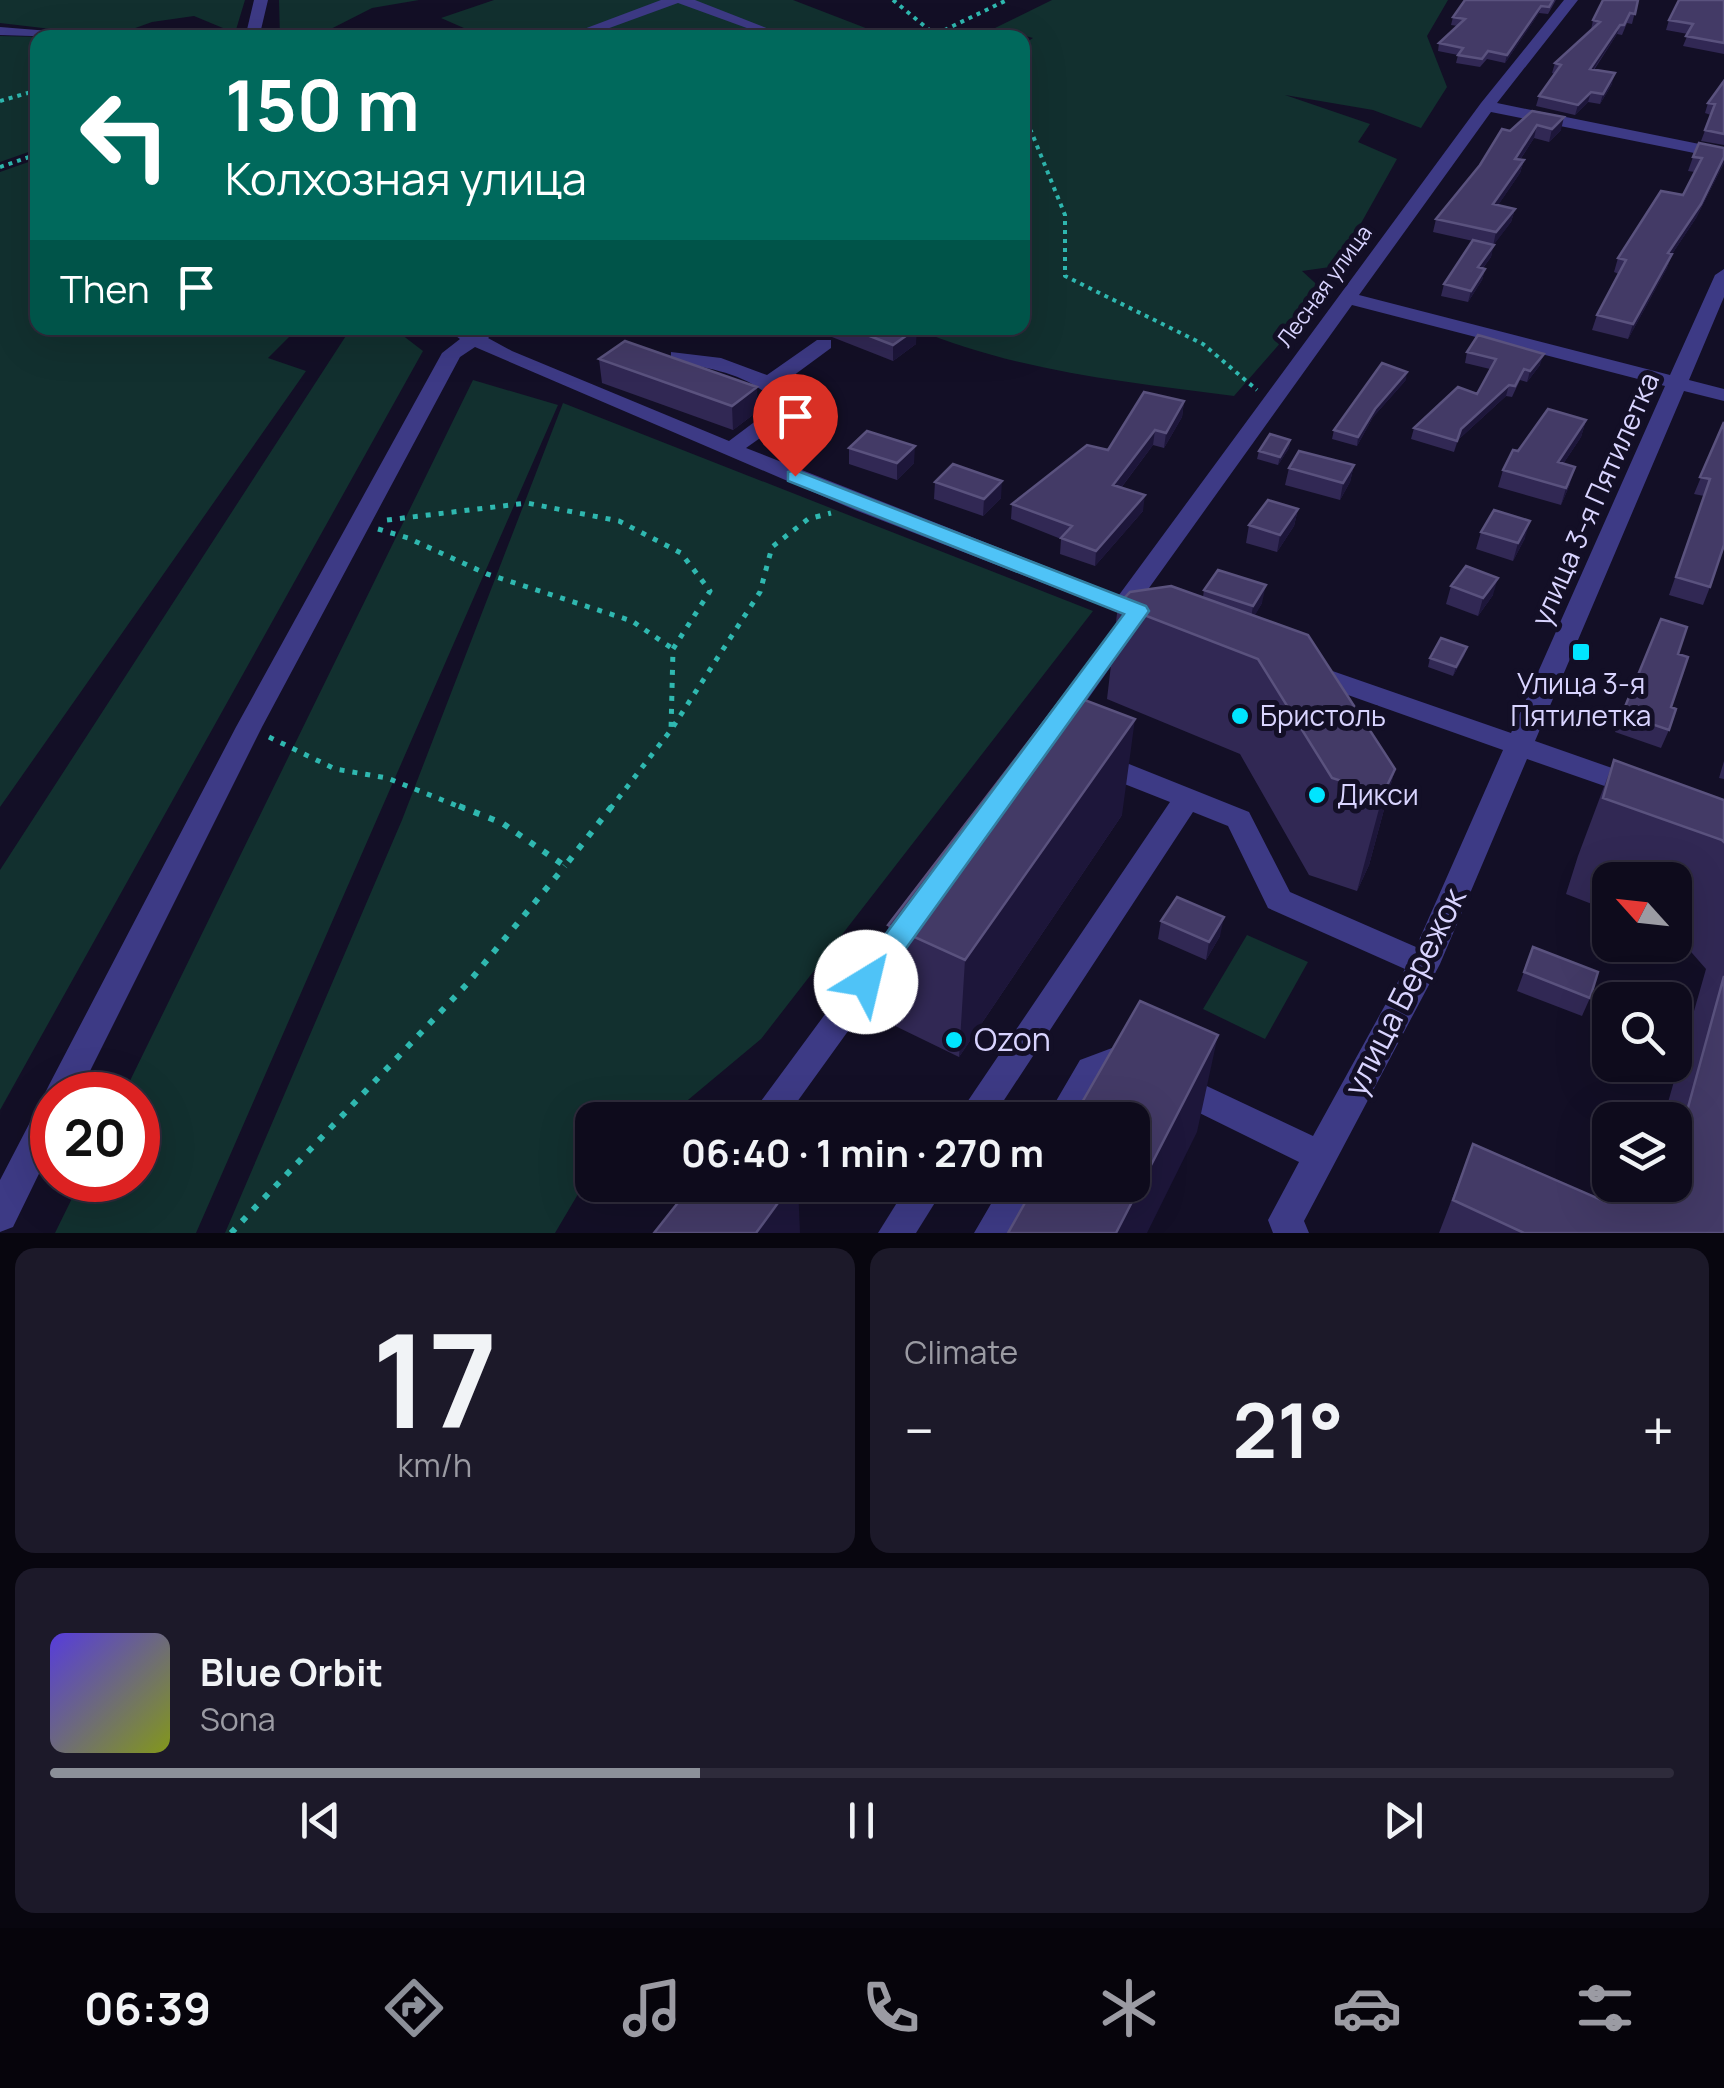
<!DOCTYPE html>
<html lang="en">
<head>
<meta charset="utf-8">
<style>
	:root { --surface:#0e0b1c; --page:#1c1929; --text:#f1f3f6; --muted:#9b9ba3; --line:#2e2b3b; --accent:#8c9099 }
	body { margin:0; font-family:Manrope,sans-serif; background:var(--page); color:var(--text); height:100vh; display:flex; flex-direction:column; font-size:38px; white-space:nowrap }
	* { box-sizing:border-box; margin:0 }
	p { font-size:32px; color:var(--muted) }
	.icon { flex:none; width:55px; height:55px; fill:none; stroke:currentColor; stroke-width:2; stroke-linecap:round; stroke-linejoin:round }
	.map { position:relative; height:1233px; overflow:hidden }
	.details { display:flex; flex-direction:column; gap:15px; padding:15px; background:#08060f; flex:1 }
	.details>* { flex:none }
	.guide { position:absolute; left:30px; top:30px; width:1000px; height:305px; border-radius:20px; box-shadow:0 10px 40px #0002,0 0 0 2px var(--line); background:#00695c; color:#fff; overflow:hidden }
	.needle { width:65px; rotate:297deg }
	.tools { position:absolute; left:1592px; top:862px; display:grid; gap:20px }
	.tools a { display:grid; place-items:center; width:100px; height:100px; border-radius:20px; background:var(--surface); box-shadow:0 10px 40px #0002,0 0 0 2px var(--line); font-size:50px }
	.speed { position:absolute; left:30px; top:1072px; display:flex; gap:20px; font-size:50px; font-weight:700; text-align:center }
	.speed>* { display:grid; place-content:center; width:130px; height:130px; border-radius:50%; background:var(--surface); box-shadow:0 10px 40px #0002,0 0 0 2px var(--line); line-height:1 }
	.speed .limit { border:15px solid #d22; background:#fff; color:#111 }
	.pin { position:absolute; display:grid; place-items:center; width:85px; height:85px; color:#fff; margin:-102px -42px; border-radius:50% 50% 50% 0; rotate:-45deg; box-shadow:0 0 10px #0007 }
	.pin .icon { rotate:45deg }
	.me { position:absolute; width:110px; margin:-55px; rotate:36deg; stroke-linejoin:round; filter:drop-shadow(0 0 8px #0008) }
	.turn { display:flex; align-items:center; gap:35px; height:210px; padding:0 30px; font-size:45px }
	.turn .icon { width:130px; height:130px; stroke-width:2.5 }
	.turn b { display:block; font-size:70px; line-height:85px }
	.then { display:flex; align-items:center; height:95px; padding:0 30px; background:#0003; gap:20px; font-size:38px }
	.big { font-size:75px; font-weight:700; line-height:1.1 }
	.details .card { flex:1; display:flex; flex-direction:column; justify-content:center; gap:15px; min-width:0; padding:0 35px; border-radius:20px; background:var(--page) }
	.details .dial { align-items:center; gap:0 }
	.dial b { font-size:130px; line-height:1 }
	.song { display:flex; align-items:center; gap:30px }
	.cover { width:120px; height:120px; border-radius:15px; background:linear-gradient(135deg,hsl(250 70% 55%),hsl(70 70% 35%)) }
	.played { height:10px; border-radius:5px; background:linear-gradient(90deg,var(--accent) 40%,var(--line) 40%) }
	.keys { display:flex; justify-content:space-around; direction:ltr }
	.heat { display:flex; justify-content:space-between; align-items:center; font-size:55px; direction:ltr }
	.details .tiles { flex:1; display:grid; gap:15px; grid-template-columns:1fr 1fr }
	.card:last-child { grid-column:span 2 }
	.trip { position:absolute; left:575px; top:1102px; width:575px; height:100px; border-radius:20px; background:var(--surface); box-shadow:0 10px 40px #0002,0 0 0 2px var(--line); font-weight:700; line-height:100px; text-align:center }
	.dock { display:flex; height:160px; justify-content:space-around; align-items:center; background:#06040b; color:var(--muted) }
	.dock .icon { width:70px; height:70px }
	.dock .on { color:var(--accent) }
	.dock b { font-size:45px; color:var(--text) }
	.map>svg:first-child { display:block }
	.green { fill:#12302f }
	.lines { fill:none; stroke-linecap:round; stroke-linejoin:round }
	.path-far2 { stroke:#2fb8b0; stroke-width:4; stroke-dasharray:4 5; stroke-linecap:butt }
	.path-far1 { stroke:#2fb8b0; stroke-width:5; stroke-dasharray:5 8; stroke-linecap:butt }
	.path { stroke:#2fb8b0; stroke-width:6; stroke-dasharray:6 10; stroke-linecap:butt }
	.minor { fill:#3d3a85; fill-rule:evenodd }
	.wall { fill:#312854 }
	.shaded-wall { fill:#1d163a }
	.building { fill:#433a66; stroke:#5a527e; stroke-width:2.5 }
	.route { fill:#4fc3f7; stroke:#337fa1; stroke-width:2.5 }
	.poi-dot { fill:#00e5ff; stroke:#130f26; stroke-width:4 }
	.labels { text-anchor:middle; stroke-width:10; stroke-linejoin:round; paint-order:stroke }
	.far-street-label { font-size:22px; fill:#d9d4ff; stroke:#130f26 }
	.street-label { font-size:28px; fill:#d9d4ff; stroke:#130f26 }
	.poi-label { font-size:28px; fill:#d9d4ff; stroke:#130f26; text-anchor:start }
	.near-street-label { font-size:32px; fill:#d9d4ff; stroke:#130f26 }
	.near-poi-label { font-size:32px; fill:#d9d4ff; stroke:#130f26; text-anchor:start }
</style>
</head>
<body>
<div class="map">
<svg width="1724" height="1233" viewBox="0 0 1724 1233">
	<rect width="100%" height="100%" fill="#130f26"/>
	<!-- green -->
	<path class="green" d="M0,0H245L235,33L194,16L152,22L127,31L77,32L0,23Z
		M279,0H419L372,8L315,37L280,38Z
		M494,0H793L876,32L864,38H460L473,32L441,18Z
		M1052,0H1448L1427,36L1447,87L1421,128L1373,110L1285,95L1370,124L1358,142L1397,159L1337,266L1302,271L1325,292L1234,396C1127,382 1014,371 914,328H1022V45L1033,38L995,28Z
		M0,36L43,37L38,38L37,149L0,162Z
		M37,159L38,328H298L268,358L306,371L0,807V172Z
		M351,328H393L423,351L0,1110V870Z
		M473,380L558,405L196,1233H55L81,1180H138V1095H123Z
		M563,403L1093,611L761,1039L664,1120H592V1180L581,1189L555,1233H225L402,820Z
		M1247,935L1308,962L1265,1039L1203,1009Z"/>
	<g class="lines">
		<!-- path-far2 -->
		<path class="path-far2" d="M893,0L939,38
			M928,38L1007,0
			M0,101L38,90
			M1022,124L1031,131L1065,215V276L1203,344L1257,390
			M0,167L38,154"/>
		<!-- path-far1 -->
		<path class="path-far1" d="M387,520L527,503L619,521L681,553L710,591L673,649L671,730
			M378,529L408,538L487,574L632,621L673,649
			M269,737L335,769L387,778L465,809
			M610,809L671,730L760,592L772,547L808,519L831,513"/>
		<!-- path -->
		<path class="path" d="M459,806L502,823L565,866L612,806
			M231,1233L468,983L565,866"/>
		<!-- minor -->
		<path class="minor" d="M254,0H268L259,38H245Z
			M661,0H695L774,31L765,38H745L755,31L678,3L582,38H560Z
			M1564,0H1578L1497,103L1724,149V159L1491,112L1359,295L1670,375L1715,275L1724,269V297L1689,380L1724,389V401L1684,391L1535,741L1649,781L1653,788L1649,795L1639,798L1527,759L1440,964L1304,1221L1309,1233H1273L1268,1220L1299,1162L1165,1096L1160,1086L1165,1076L1177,1072L1313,1136L1405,969L1268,908L1228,826L1193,812L991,1120H955L1170,802L1089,770L1085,763L1089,756H1109L1249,812L1290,892L1416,947L1503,750L1300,678L1296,672L1309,663L1318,666L1511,733L1665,386L1352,305L1139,602L1158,609L1161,615L1158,621H1143L1066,730H1046L1043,724L1123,614L855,510L475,347L460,357L262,727L78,1095H52V1147L13,1227L0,1232V1180L40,1103L47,1100L44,1095L49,1085L236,727L442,353L460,339L445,328H499L488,338L512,351L729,441L773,408L774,400C745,372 708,369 671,360V352L721,358L767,375L817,340H831V348L782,384L796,399L791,416L746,448L1119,595L1481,103Z
			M0,27L87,34L94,38L0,35Z
			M907,914L918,918L922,926L918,934L784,1120H747L896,918Z
			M1120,1045L1144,1055L1149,1065L1144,1075L1132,1079L1119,1074L1104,1080L1080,1120H1045L1080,1060Z
			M908,1185H946L916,1233H878Z
			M1002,1185H1040L1012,1233H974Z"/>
	</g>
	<!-- wall -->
	<path class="wall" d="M1556,0L1548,14L1539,13L1505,63L1487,59L1480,67L1456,63L1458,55L1438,51L1439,43L1458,26L1451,25L1453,17Z
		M1638,0L1632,24L1627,23L1622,35L1617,34L1594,70L1612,84L1600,104L1588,102L1575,115L1536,106L1539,96L1555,74L1552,73L1555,63L1591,30L1593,20Z
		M1724,0V54L1683,46L1688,34L1666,30L1669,20Z
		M1724,81V145L1701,141L1711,115L1705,113L1708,103Z
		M1532,111L1561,130L1549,142L1534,138L1520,160H1524L1520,173L1498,205L1515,209L1511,222L1493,245L1491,257L1483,268L1485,269L1482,280L1468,302L1441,296L1444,284L1473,241L1433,232L1436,219L1510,131Z
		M1693,157L1724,163L1696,218L1672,254L1667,268L1628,339L1592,330L1597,315L1619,274L1614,272L1618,258L1683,195L1695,172L1688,171Z
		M832,328H915L916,344L893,361L832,337Z
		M1467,352L1540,365L1527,382L1520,380L1512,397L1506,396L1458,440L1454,452L1411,439L1414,428L1477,394L1490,369L1465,363Z
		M599,359L758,411L733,430L602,383Z
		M1406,380L1373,417L1357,446L1332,439L1334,430Z
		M1184,401L1182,417L1164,448L1153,445L1121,488L1143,511L1095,566L1060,554L1061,539L1011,519L1012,504L1108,450Z
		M1586,420L1581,437L1563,464L1570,484L1561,505L1498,487L1503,470L1518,451Z
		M1724,422L1710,587L1703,605L1669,595L1704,496L1694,494Z
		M1290,440L1289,448L1278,465L1257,459L1259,451Z
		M849,448L914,463L897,480L849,464Z
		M1354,465L1350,482L1340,500L1285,485L1289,468Z
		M935,482L1001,498L983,516L934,499Z
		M1298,509L1294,526L1277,552L1246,543L1249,525Z
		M1481,532L1525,538L1513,561L1476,549Z
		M1451,586L1493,595L1478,616L1446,604Z
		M1204,590L1262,603L1254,616L1395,769L1369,865L1357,891L1309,875L1240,754L1107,699L1118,605L1203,597Z
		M1467,647L1464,656L1453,676L1428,667L1430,658Z
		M1671,707L1669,730L1661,748L1615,732L1622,714Z
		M1614,760L1724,800V1233H1439L1473,1144L1606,1202L1641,1196L1644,1185H1675V1120H1663L1706,969L1678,937L1675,936V880H1610V911L1566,894L1578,856Z
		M1724,761V779L1719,778Z
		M1122,815L959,1057L887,1022L888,925Z
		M1161,921L1220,936L1206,960L1158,939Z
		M1533,947L1590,998L1582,1016L1517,991Z"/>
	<!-- shaded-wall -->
	<path class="shaded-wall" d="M1541,6L1539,13L1505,63L1507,55Z
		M1620,25L1617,34L1587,79L1590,69Z
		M1615,73L1612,84L1600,104L1603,94Z
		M1591,92L1588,102L1575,115L1578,105Z
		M1564,117L1561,130L1549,142L1552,129Z
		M1537,125L1534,138L1512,172L1515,159Z
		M1724,157V163L1696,218L1672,254L1667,268L1628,339L1633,324L1668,253Z
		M1524,160L1520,173L1490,217L1493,204Z
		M1515,209L1511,222L1493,246L1496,232Z
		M1494,245L1491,257L1475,278L1478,267Z
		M1485,269L1482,280L1468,302L1471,291Z
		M917,328L916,344L893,361V345Z
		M1544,354L1540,365L1527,382L1530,371Z
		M1407,372L1406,380L1373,417L1357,446L1358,437L1375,409Z
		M1509,385L1506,396L1458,440L1454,452L1461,429Z
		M757,387L758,411L733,430L732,406Z
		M1184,401L1182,417L1164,448L1166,433Z
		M1586,420L1581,437L1553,479L1558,462Z
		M1155,430L1153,445L1111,501L1113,485Z
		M1290,440L1289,448L1278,465L1280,457Z
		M915,446L914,463L897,480V463Z
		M1354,465L1350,482L1340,500L1343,483Z
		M1575,467L1570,484L1561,505L1566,488Z
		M1002,481L1001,498L983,516L984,499Z
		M1145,495L1143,511L1095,566L1096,551Z
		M1298,509L1294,526L1277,552L1280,535Z
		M1530,521L1525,538L1513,561L1518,543Z
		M1498,578L1493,595L1478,616L1483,598Z
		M1266,585L1262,603L1250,624L1253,606Z
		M1467,647L1464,656L1453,676L1456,667Z
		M1135,719L1122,815L959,1057L965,960Z
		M1395,769L1369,865L1357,891L1383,794Z
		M1224,917L1220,936L1206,960L1209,942Z
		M1218,1035L1197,1132L1147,1233H1116Z
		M791,1185H798L800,1233H756Z"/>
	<!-- building -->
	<path class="building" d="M1465,0H1553L1549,7L1541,6L1507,55L1488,51L1482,59L1458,55L1463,48L1439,43L1465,19L1453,17Z
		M1603,0H1638L1635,14L1630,13L1624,25H1620L1590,69L1615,73L1603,94L1591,92L1578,105L1539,96L1561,65L1555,63L1600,22L1593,20Z
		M1679,0H1724V43L1686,36L1693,24L1669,20Z
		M1724,81V134L1705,130L1715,104L1708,103Z
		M1532,111L1564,117L1552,129L1537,125L1515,159L1524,160L1493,204L1515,209L1496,232L1436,219L1480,165L1502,129L1510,131Z
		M1699,143L1724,148V157L1701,204L1668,253L1672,254L1633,324L1597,315L1626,260L1618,258L1661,191L1683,195L1702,158L1693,157Z
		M1473,240L1494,245L1478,267L1485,269L1471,291L1444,284Z
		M849,328H917L893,345Z
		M1478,335L1544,354L1530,371L1524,369L1515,386L1509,385L1461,429L1457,441L1414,428L1458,387L1477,394L1496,359L1467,352Z
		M625,341L757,387L732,406L599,359Z
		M1382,363L1407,372L1375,409L1358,437L1334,430Z
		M1144,392L1184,401L1166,433L1155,430L1113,485L1145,495L1096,551L1061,538L1072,526L1012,504L1087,445L1108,450Z
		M1548,409L1586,420L1558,462L1575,467L1566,488L1503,470L1513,450L1518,451Z
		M1724,422V545L1710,587L1676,577L1710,479L1700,477Z
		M867,431L915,446L897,463L849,448Z
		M1270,434L1290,440L1280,457L1259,451Z
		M1299,451L1354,465L1343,483L1289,468Z
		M953,464L1002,481L984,499L935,482Z
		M1268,500L1298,509L1280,535L1249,525Z
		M1494,510L1530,521L1518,543L1481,532Z
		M1466,566L1498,578L1483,598L1451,586Z
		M1218,570L1266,585L1253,606L1204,590Z
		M1171,586L1308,635L1395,769L1383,794L1332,778L1258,659L1118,605L1130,592Z
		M1661,619L1687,627L1678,654L1688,657L1671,707L1676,709L1669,730L1622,714Z
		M1441,638L1467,647L1456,667L1430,658Z
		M1066,693L1135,719L965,960L888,925Z
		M1614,760L1724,800V842L1722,840L1603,798Z
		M1177,897L1224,917L1209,942L1161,921Z
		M1533,947L1598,972L1590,998L1524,972Z
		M1724,976V1233H1524L1453,1200L1473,1144L1606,1202L1665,1192L1667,1185H1675V1155Z
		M1140,1001L1218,1035L1116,1233H1008L1035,1185H1132V1120H1072Z
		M692,1185H791L756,1233H654Z"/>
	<!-- route -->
	<path class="route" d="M795,470L1146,606L1149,611L876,990L866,993L856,990L851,982L856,974L1124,614L788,481V472Z"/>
	<!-- markers -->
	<g class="poi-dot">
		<rect x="1571" y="642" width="20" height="20" rx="5"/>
		<circle cx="1240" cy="716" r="10"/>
		<circle cx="1317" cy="795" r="10"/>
		<circle cx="954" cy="1040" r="10"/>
	</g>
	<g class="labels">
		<!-- far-street labels -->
		<g class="far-street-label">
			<text transform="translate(1324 286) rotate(-54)" y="8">Лесная улица</text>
		</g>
		<!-- street labels -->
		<g class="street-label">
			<text transform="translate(1595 499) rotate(-66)" y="10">улица 3-я Пятилетка</text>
		</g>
		<!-- poi labels -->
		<g class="poi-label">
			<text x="1581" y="694" text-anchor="middle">Улица 3-я<tspan x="1581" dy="32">Пятилетка</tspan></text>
			<text x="1260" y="726">Бристоль</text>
			<text x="1337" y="805">Дикси</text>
		</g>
		<!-- near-street labels -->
		<g class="near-street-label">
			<text transform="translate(1405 992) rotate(-63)" y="11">улица Бережок</text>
		</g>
		<!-- near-poi labels -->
		<g class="near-poi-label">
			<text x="974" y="1051">Ozon</text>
		</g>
	</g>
</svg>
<div class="tools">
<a><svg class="needle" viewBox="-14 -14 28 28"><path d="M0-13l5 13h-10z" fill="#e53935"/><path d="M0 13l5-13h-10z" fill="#9b9ba3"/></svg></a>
<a><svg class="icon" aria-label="search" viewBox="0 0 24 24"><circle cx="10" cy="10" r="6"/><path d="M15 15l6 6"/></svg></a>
<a><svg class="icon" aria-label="layers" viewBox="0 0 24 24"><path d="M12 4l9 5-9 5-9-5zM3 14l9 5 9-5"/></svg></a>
</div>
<div class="speed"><div class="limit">20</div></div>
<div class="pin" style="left:795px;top:476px;background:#d93025"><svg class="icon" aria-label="arrive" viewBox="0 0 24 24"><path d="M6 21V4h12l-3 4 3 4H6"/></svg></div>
<svg class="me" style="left:866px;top:982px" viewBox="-20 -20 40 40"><circle r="19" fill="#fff"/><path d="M0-13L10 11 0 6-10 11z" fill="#4fc3f7"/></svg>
<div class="trip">06:40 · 1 min · 270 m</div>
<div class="guide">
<div class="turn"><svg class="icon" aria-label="left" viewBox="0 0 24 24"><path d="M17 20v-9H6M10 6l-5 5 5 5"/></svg><div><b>150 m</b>Колхозная улица</div></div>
<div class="then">Then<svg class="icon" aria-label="arrive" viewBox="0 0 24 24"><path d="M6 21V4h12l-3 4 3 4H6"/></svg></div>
</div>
</div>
<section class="details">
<div class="tiles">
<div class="card dial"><b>17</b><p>km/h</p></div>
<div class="card"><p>Climate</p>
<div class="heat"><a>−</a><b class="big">21°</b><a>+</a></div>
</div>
<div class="card">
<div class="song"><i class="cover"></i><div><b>Blue Orbit</b><p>Sona</p></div></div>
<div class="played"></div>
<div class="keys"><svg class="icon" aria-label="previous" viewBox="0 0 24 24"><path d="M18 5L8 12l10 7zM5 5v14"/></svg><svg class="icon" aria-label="pause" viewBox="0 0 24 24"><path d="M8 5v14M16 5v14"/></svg><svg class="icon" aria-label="next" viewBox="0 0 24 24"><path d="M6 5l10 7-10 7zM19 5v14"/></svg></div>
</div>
</div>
</section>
<nav class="dock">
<b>06:39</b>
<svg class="icon on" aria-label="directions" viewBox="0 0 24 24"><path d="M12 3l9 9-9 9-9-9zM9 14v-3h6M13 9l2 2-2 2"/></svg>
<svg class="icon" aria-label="music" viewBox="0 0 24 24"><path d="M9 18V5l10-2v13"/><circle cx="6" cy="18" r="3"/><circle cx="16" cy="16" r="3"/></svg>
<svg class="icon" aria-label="phone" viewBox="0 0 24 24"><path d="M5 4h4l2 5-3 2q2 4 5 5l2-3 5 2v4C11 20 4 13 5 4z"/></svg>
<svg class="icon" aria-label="climate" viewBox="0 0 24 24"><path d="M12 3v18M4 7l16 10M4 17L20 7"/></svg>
<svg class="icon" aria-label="car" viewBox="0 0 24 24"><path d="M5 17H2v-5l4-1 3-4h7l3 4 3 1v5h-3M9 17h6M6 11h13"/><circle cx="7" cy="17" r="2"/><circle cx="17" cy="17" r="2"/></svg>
<svg class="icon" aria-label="filters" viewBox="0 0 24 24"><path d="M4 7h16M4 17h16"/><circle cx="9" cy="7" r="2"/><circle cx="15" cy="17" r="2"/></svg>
</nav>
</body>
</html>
